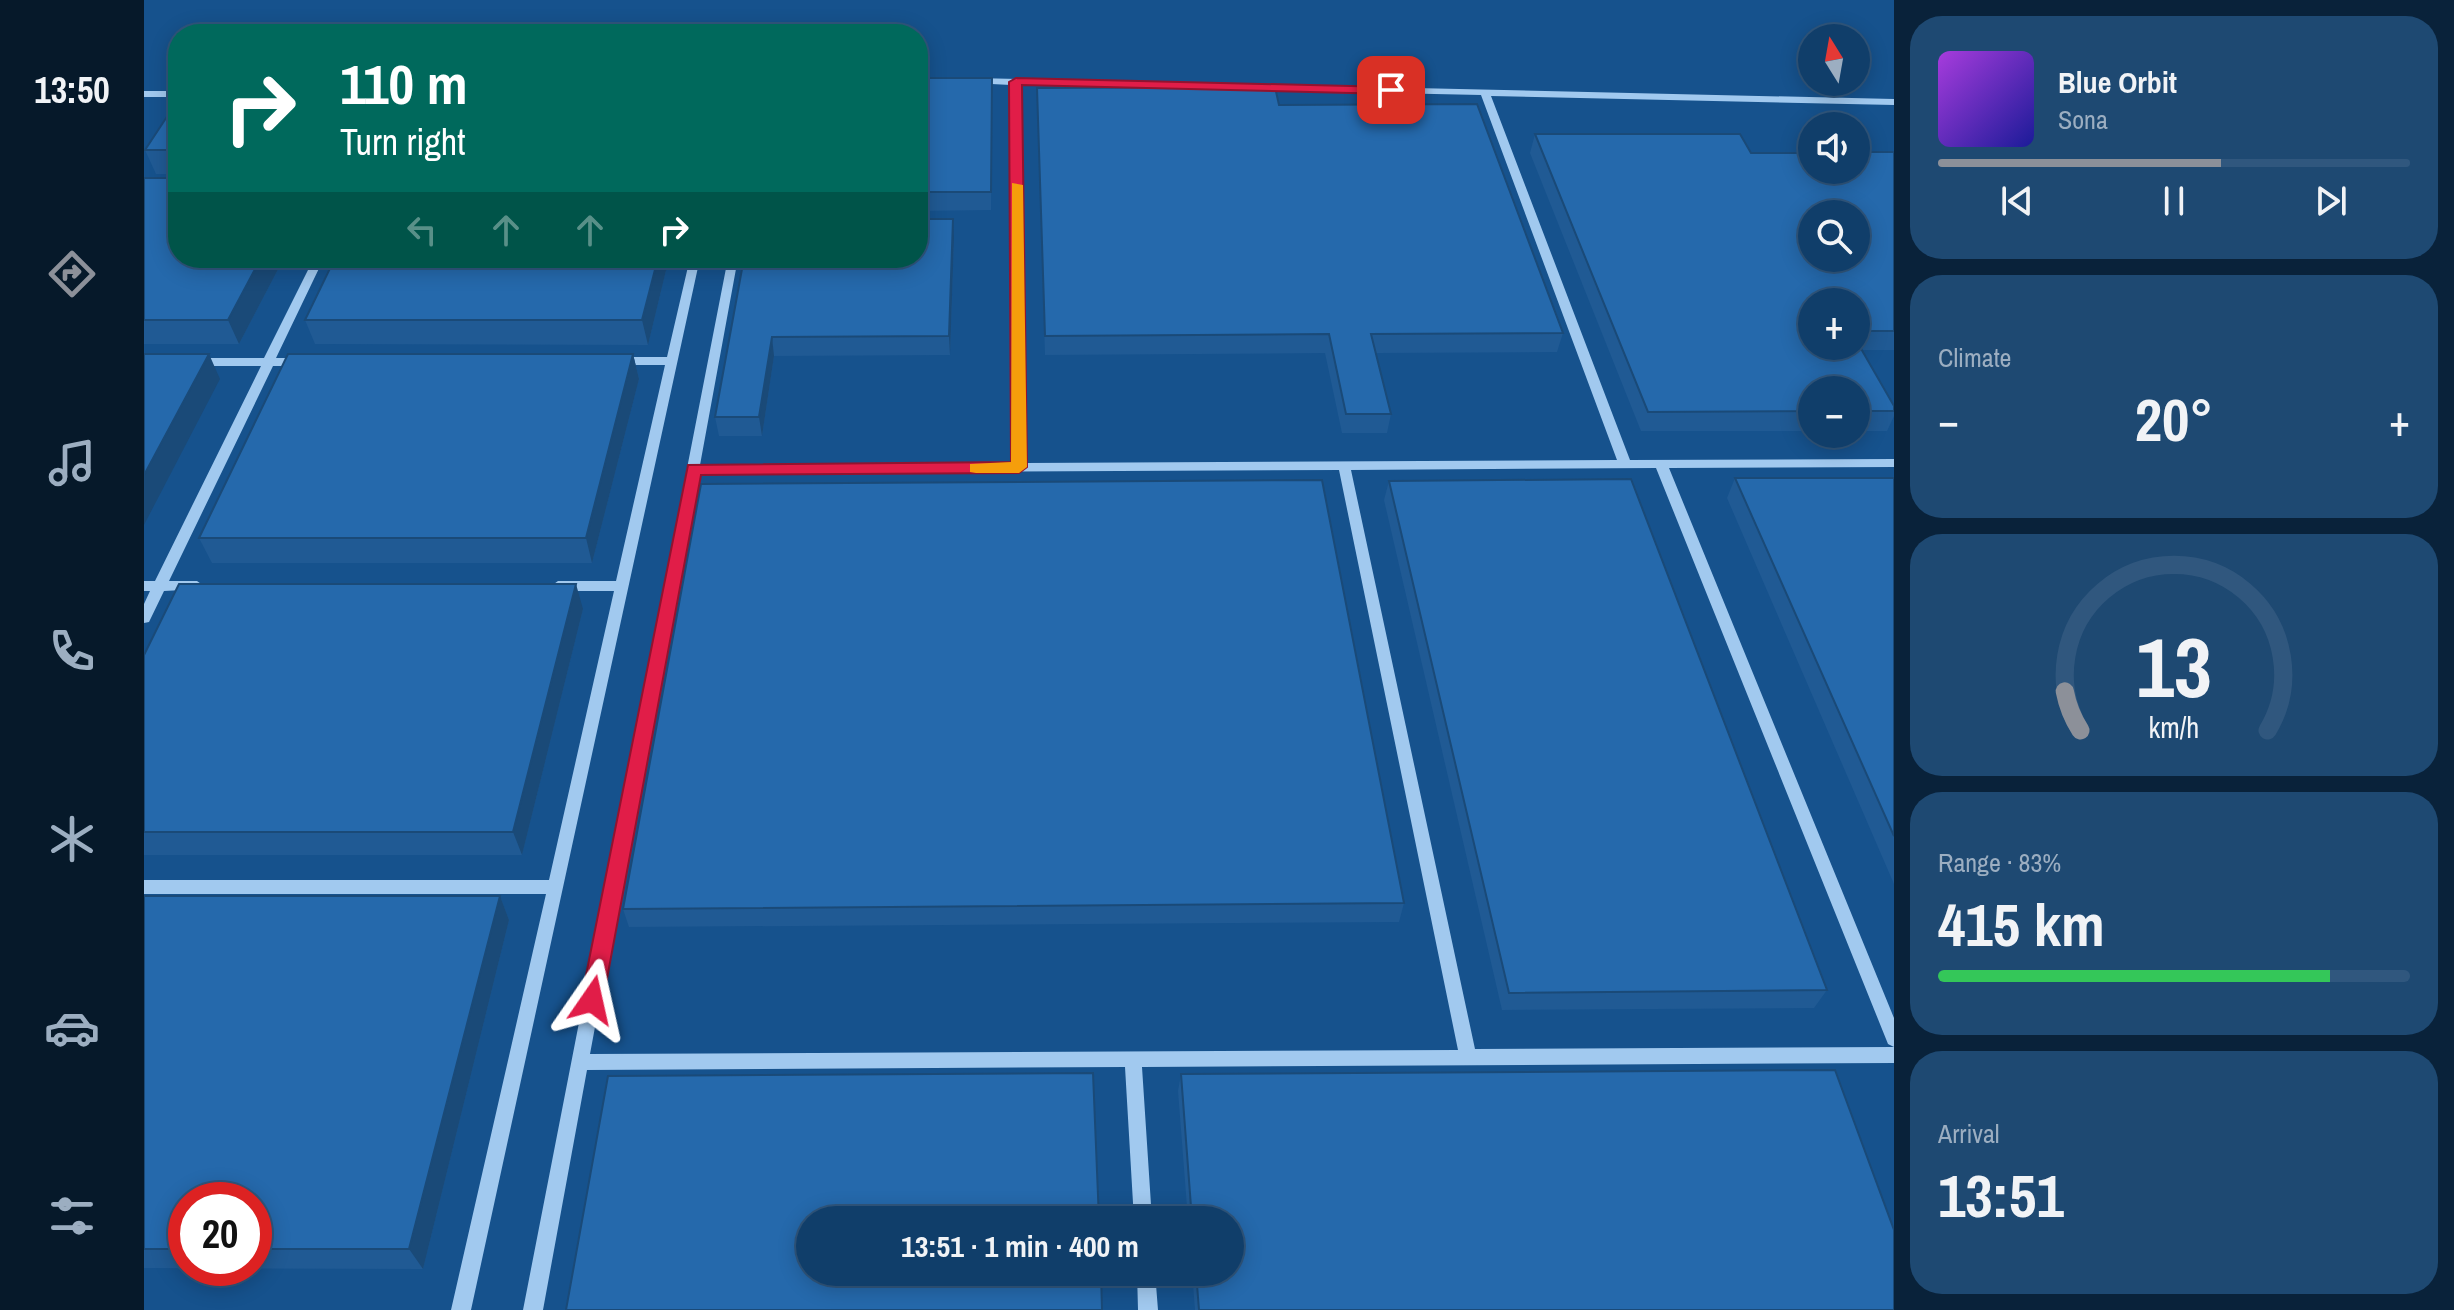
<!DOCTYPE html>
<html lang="en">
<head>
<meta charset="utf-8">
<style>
	:root { --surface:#103e6a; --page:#1e4972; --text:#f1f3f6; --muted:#9caec1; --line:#30577e; --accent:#8c9099 }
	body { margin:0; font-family:"Archivo Narrow",sans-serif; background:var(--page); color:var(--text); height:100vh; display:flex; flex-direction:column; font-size:30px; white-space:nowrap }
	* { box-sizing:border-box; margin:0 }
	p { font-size:26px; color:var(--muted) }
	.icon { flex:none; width:44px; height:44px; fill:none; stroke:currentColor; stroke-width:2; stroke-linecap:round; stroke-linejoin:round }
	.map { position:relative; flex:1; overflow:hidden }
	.panel { display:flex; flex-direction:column; gap:16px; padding:16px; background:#09223a; width:560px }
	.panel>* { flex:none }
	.top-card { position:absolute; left:24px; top:24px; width:760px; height:244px; border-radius:32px; box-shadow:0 4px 20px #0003,0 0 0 2px var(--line); background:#00695c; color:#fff; overflow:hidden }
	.needle { width:52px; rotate:349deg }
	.tools { position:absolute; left:1654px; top:24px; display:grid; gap:16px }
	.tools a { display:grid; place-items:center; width:72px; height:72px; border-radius:50%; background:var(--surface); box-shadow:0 4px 20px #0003,0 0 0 2px var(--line); font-size:40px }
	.speed { position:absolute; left:24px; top:1182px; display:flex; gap:16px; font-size:40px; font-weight:700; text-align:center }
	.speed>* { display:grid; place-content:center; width:104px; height:104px; border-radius:50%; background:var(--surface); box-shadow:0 4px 20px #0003,0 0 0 2px var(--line); line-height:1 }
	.speed .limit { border:12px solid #d22; background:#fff; color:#111 }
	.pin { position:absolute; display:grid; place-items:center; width:68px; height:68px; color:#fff; margin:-34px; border-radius:16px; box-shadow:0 4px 12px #0006 }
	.me { position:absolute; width:88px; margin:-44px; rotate:11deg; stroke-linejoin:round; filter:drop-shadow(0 0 6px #0008) }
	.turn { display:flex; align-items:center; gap:28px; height:168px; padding:0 40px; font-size:36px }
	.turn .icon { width:104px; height:104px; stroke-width:2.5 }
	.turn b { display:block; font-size:56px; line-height:68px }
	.lanes { display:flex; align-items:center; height:76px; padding:0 40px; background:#0003; justify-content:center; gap:40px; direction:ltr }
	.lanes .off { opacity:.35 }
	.big { font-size:60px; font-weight:800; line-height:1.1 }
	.panel .card { flex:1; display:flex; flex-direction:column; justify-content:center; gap:12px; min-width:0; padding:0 28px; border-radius:32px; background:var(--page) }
	.panel .dial { align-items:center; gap:0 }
	.dial svg { height:208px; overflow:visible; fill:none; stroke:var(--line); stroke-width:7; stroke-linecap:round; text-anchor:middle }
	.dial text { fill:var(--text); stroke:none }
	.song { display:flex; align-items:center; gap:24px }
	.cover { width:96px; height:96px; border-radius:12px; background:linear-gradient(135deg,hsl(280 70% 55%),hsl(240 70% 35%)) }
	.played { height:8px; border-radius:4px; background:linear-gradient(90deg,var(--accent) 60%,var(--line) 60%) }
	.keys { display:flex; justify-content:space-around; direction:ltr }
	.heat { display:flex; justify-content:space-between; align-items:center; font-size:44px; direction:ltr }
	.charge { height:12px; border-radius:6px; background:linear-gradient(90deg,#34c759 83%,var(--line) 0) }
	.trip { position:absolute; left:652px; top:1206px; width:448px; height:80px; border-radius:40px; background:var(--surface); box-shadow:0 4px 20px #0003,0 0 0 2px var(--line); font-weight:800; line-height:80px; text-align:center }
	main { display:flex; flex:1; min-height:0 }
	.menu { display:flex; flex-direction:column; width:144px; justify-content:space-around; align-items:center; background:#06192a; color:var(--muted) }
	.menu .icon { width:56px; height:56px }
	.menu .active { color:var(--accent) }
	.menu b { font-size:36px; color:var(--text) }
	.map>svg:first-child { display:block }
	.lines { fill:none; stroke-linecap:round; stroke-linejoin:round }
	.minor { fill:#a1c9ef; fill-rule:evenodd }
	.wall { fill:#205a94; fill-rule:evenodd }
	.shaded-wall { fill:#1a4a78 }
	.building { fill:#2569ac; stroke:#1a4a78; stroke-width:2; fill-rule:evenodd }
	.route { fill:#e11d48; stroke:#92132f; stroke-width:2 }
	.slow { fill:#f59e0b }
</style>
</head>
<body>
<main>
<nav class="menu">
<b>13:50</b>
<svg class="icon active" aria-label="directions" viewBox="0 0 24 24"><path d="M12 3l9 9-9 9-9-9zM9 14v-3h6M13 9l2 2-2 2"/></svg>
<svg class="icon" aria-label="music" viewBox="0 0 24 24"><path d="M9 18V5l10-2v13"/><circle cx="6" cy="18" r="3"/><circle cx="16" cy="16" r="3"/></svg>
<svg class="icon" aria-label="phone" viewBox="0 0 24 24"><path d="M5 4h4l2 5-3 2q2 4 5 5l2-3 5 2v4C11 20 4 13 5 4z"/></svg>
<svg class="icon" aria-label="climate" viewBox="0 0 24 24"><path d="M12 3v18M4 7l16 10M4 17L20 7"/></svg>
<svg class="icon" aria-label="car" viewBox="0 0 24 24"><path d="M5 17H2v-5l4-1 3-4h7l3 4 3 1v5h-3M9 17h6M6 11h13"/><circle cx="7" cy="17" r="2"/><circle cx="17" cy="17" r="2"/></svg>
<svg class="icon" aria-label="filters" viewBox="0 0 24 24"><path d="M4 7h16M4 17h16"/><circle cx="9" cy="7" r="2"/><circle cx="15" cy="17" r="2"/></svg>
</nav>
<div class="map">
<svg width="1750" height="1310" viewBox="0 0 1750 1310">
	<rect width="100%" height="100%" fill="#16528d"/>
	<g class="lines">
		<!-- minor -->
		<path class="minor" d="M831,78L1750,99V105L1347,96L1486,460L1750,459V467L1525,468L1750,1018V1047L1744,1044L1742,1039L1512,468L1207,470L1331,1049L1750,1047V1063L998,1067L1008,1220H990L981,1067L443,1070L399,1310H379L584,258H594L556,465L869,463L867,85L828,83V79ZM877,85L1337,95L1473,460L881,463ZM1195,470L1314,1050L446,1054L554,473Z
			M0,91H34V97H0Z
			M170,258H180L132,358H160L166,362L160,366H129L25,581H53L60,586L58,589L20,591L5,622L0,623V604L6,591H0V581H11L117,366H52L46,362L52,358H120Z
			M546,258H556L327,1310H307L402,894H0V880H405L470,591H414L407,586L414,581H472L521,365H472L466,361L472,357H523Z
			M993,1272H1011L1014,1310H994Z"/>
	</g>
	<!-- wall -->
	<path class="wall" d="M774,78H848L847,210L774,211Z
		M893,88L1135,105L1419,333L1413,352L1232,353L1247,414L1243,433H1198L1181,353L901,355Z
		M34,100V174H12L1,150Z
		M1391,134L1607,153L1750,152V350H1718L1750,406V416L1743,431H1712V390H1668V431H1497L1386,153ZM1712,302V346H1668Z
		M0,178L140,258L95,344H0Z
		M810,238L806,355L630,356L618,436H575L571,417L600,258Z
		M191,258H525L504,345L171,344L161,320Z
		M489,354L495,379L448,563H68L55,538Z
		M1591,478H1750V884L1583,498Z
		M1245,481L1683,990L1670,1008L1358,1010L1240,500Z
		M439,609L378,855H0V655Z
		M0,896H356L365,920L279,1269L0,1268ZM42,1200H110V1268H42Z
		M1260,903L1255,922L485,927L479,909Z
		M1037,1074L1750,1310H1051L1048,1272H1086V1220H1044L1034,1091Z"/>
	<!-- shaded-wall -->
	<path class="shaded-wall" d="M809,219L810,238L806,355L805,336Z
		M117,258H140L95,344L84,320Z
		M514,258H525L504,345L498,320Z
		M628,337L630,356L618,436L615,417Z
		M65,354L76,379L0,525V475Z
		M489,354L495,379L448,563L442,538Z
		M432,584L439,609L378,855L369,832Z
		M356,896L365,920L279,1269L265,1249Z"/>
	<!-- building -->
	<path class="building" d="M774,78H848L847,192H774Z
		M1131,87L1135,105L1333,104L1419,333L1227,334L1247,414H1202L1185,334L901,336L893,88Z
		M34,100V150H1Z
		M1391,134H1596L1607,153H1668V170H1712V152H1750V331H1712V302H1668V346H1712V340L1750,406V411H1712V390H1668V411L1504,412ZM1668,214H1712V258H1668Z
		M0,178H34V258H117L84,320H0Z
		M774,219H809L805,336L628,337L615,417H571L600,258H774Z
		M191,258H514L498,320H161Z
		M0,354H65L0,475Z
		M144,354H489L442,538H55Z
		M1591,478H1750V836Z
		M1487,479L1683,990L1365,993L1245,481Z
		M1178,480L1260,903L479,909L557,484Z
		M35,584H432L369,832H0V655Z
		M0,896H356L265,1249H110V1200H42V1249H0Z
		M1691,1070L1750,1230V1310H1055L1052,1272H1086V1220H1048L1037,1074Z
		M949,1073L955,1220H666V1272H957L958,1310H422L464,1076Z"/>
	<!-- route -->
	<path class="route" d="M872,78L1247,87L1253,90L1247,94L878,85L883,467L875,473L557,475L459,1000L456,1006L448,1009L441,1006L437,1000L544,465L867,462L865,82Z"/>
	<!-- slow -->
	<path class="slow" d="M868,183L879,185L883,467L875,473H832L826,472V464L867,462Z"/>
</svg>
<div class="tools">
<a><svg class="needle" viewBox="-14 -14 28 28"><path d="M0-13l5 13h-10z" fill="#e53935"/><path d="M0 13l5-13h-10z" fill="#9caec1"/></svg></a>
<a><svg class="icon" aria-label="sound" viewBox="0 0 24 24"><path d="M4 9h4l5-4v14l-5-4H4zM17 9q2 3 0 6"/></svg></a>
<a><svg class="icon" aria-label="search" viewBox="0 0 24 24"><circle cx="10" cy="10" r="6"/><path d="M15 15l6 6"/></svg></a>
<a>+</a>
<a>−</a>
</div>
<div class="speed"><div class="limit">20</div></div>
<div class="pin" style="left:1247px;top:90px;background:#d93025"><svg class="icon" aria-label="arrive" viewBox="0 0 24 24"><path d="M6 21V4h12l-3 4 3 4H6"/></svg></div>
<svg class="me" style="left:448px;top:1000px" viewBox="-20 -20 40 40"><path d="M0-17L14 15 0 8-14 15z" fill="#e11d48" stroke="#fff" stroke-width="4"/></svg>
<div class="trip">13:51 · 1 min · 400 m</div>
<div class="top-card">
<div class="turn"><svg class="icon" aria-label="right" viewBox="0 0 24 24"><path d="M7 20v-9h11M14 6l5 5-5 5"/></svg><div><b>110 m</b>Turn right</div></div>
<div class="lanes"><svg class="icon off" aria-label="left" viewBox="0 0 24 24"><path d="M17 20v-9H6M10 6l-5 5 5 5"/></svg><svg class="icon off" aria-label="ahead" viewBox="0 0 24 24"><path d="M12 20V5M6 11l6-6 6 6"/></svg><svg class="icon off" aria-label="ahead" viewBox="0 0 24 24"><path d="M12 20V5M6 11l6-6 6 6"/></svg><svg class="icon" aria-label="right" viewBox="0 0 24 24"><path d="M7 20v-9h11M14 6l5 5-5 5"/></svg></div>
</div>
</div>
<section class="panel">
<div class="card">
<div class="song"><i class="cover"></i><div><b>Blue Orbit</b><p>Sona</p></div></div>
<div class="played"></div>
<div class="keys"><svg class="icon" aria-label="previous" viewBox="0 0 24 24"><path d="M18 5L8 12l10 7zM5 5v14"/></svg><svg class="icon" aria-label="pause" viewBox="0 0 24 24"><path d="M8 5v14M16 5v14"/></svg><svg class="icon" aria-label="next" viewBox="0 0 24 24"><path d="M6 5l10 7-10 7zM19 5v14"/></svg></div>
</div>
<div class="card"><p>Climate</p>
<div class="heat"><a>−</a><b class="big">20°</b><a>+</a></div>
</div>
<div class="card dial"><svg viewBox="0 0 100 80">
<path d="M14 69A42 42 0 1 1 86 69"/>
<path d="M14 69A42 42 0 0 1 8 54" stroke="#8c9099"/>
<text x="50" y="56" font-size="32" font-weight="700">13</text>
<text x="50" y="72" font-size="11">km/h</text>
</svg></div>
<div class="card"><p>Range · 83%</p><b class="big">415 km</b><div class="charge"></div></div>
<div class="card"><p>Arrival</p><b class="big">13:51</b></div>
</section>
</main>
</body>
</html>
